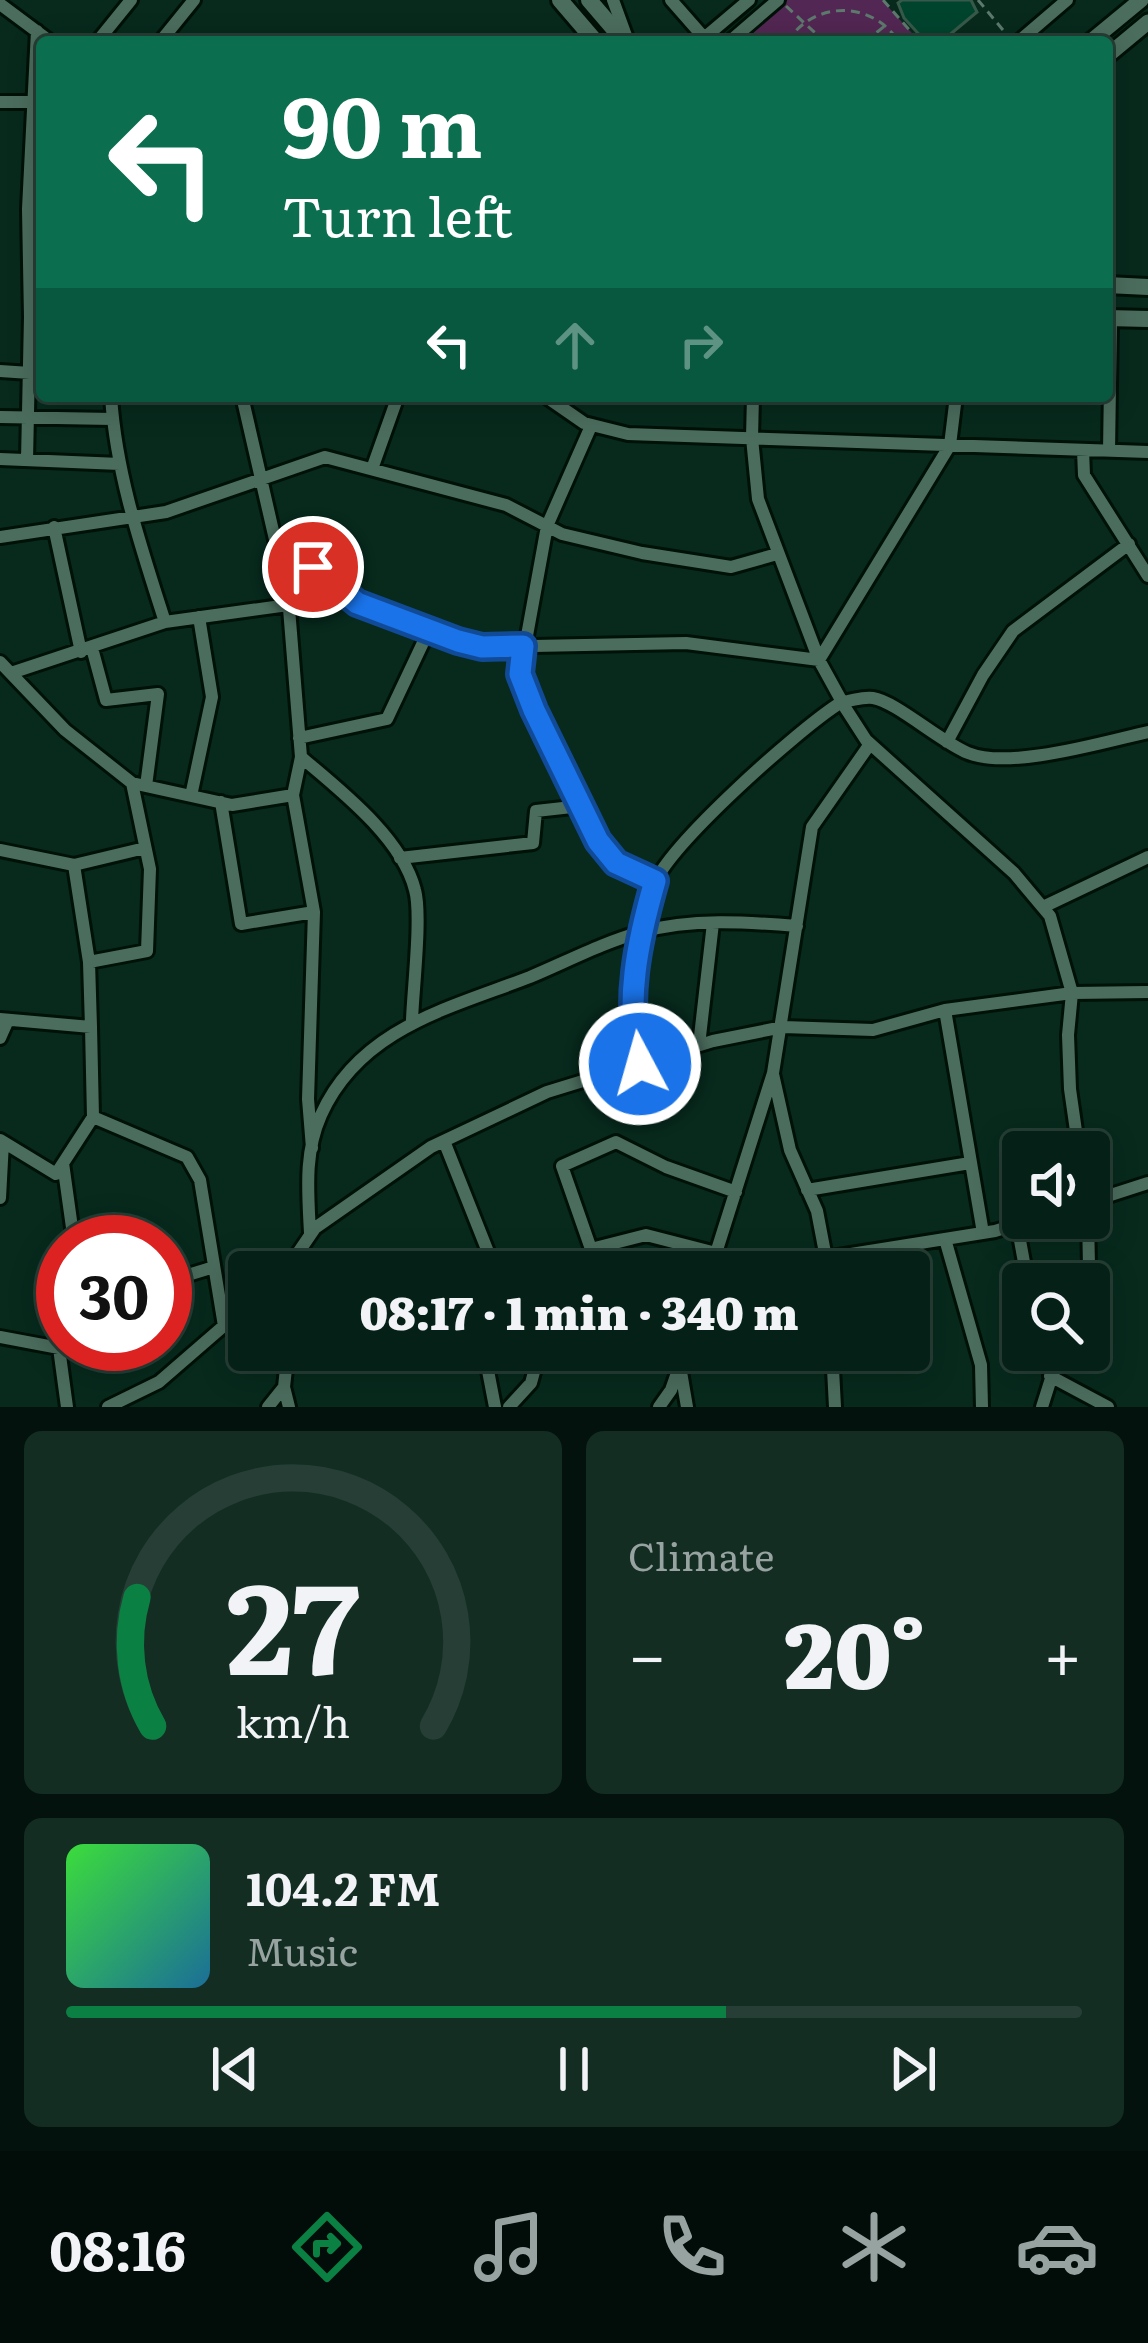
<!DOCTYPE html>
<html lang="en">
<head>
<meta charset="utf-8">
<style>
	:root { --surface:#052016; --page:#132d23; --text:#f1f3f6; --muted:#97a3a1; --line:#263e35; --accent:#0b8043 }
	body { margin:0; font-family:Literata,serif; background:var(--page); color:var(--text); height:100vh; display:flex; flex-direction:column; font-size:45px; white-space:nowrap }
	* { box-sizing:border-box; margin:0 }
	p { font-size:39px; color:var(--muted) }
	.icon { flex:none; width:66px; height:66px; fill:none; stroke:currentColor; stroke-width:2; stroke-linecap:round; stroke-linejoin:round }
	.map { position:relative; height:1407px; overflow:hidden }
	.panel { display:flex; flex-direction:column; gap:24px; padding:24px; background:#03120c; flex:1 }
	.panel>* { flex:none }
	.top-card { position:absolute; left:36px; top:36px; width:1077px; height:366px; border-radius:12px; box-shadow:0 6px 30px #0003,0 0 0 3px var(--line); background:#0b6e4f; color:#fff; overflow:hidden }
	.fabs { position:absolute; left:1002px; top:1131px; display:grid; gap:24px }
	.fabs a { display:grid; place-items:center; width:108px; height:108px; border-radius:12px; background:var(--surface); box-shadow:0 6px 30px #0003,0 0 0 3px var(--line); font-size:60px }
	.speed { position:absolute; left:36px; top:1215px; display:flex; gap:24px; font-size:60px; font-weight:700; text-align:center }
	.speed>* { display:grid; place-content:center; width:156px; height:156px; border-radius:50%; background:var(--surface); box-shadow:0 6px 30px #0003,0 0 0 3px var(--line); line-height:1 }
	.speed .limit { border:18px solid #d22; background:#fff; color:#111 }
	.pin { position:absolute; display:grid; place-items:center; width:102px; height:102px; color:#fff; margin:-51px; border:6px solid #fff; border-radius:50%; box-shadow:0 3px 12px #0007 }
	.me { position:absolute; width:132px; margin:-66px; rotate:354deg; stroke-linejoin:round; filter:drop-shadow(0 0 9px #0008) }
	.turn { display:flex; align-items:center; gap:42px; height:252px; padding:0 48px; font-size:54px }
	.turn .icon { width:156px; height:156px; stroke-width:2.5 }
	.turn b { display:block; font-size:84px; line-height:102px }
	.lanes { display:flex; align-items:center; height:114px; padding:0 48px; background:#0003; justify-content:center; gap:60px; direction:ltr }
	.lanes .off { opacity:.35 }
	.big { font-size:90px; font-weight:800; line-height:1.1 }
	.panel .widget { flex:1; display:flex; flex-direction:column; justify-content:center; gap:18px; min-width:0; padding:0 42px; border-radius:18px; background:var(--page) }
	.panel .dial { align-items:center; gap:0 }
	.dial svg { height:312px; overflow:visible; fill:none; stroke:var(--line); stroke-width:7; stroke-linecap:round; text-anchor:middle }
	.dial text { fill:var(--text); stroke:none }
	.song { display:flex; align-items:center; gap:36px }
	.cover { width:144px; height:144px; border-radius:18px; background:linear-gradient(135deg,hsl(120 70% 55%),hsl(200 70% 35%)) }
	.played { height:12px; border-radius:6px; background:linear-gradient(90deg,var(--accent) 65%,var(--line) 65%) }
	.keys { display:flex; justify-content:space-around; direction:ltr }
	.heat { display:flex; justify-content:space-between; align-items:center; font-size:66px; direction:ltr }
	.panel .tiles { flex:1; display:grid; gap:24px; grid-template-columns:1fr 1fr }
	.widget:last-child { grid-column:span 2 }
	.trip { position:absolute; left:228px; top:1251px; width:702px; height:120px; border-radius:12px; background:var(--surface); box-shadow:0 6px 30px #0003,0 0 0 3px var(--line); font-weight:800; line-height:120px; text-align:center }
	.menu { display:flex; height:192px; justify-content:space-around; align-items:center; background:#020d09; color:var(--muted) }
	.menu .icon { width:84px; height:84px }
	.menu .selected { color:var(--accent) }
	.menu b { font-size:54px; color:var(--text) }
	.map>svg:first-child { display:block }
	.green { fill:#522753 }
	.building { fill:#00442e; stroke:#37594a; stroke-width:3 }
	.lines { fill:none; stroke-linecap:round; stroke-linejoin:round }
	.minor-casing { stroke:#001108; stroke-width:18 }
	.tertiary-casing { stroke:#001108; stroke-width:21 }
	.secondary-casing { stroke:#001108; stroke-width:22 }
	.path { stroke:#5d796e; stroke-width:3; stroke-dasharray:9 6; stroke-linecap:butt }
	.minor { stroke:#4b6d5e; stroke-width:12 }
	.tertiary { stroke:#4b6d5e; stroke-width:15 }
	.secondary { stroke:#4b6d5e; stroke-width:16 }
	.route-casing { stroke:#114b97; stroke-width:30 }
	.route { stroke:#1a73e8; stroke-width:21 }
</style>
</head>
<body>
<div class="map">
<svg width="1148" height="1407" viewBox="0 0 1148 1407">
	<rect width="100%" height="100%" fill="#072a1d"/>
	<!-- green -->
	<path class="green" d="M778,0H882L920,42H729Z"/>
	<!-- building -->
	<path class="building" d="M902,0H971L977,12L941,42H926L904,18L898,3Z"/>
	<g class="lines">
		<!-- minor casing -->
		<g class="minor-casing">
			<path id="minor" d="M613,0L628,41
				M671,0L707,41
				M0,4L51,42
				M37,31L28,209L30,317L42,318
				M704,38L749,0
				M97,42L131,0
				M160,42L194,0
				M729,42L778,0
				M1018,42L1067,0
				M0,102H32
				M0,371L30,373
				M242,396L288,596L301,757C340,790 402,838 415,890C422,915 413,990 412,1020
				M545,396L584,423L628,434L1148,452
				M753,396L752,438L758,499L819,660L846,709L866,740L1014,873L1050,916L1072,993L1068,1035L1070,1089L1079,1152
				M0,417L113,419
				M591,426L547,526L520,674L598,841L616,863L655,881
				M1083,450L1084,475L1148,576
				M1109,451L1111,318
				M0,459L120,464
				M27,460L30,317
				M372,469L398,396
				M54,527L81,652
				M0,537L166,512L325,457L506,505L562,534L642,553L731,567L777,554
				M279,552L313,567L357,603L481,647L686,643L819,660L950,445L956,396
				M165,622L288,605
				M92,648L106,700L158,694L146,786
				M0,662L65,730L132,783L232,805L293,795L314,912L308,1099L312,1148
				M11,673L165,622C141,547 116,474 111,396
				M299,738L387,719L429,630
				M947,742L983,675L1013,631L1129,544
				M293,795L301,757
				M191,796L212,697L199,617
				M221,802L241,924L314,912
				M0,850L74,865L145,848
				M400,858L533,843L536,811L581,806
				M74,865L89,962
				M1043,907L1148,857
				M945,1010L983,1233
				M0,1019L91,1027L93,1117L56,1174L0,1140
				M91,1027L89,962L147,951L150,869L132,783
				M0,1038L8,1020
				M699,1045L713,923
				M640,1064C626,1009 632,936 654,884C673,841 796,732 837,705C845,701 863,697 873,698C895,701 942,743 968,753C1010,770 1103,742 1148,732
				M773,1074L790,1150L817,1211L826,1258L995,1231L1036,1218
				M93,1117L187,1157L200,1180L224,1326
				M444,1141L496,1272
				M63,1163L74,1242
				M807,1190L970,1163
				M0,1198L3,1142
				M1089,1202L1148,1183
				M1017,1224L1028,1284
				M310,1233C308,1192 304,1153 321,1115C360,1028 450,1008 530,977C566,962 604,942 641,932C692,918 746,922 797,926
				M945,1239L981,1365L982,1407
				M591,1249L562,1166L616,1142L666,1167L736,1192
				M285,1272L315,1228L431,1147L547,1092L713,1041L783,1027L873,1030L945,1010L1072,993L1148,992
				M592,1272L591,1249L646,1235L716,1253
				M710,1272L773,1073L812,827L870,744
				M165,1282L214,1267
				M1083,1284L1089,1266L1088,1218
				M0,1337L59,1348L67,1407
				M288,1350L284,1387L289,1407
				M484,1350L495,1407
				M626,1350L680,1366L687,1407
				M832,1350L835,1407
				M287,1362L379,1350
				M1050,1376L1108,1407
				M108,1407L159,1382L249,1304
				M268,1407L284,1387
				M509,1407L531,1383L540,1350
				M659,1407L671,1390L685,1350
				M1042,1407L1060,1350"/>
		</g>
		<!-- tertiary casing -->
		<g class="tertiary-casing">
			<path id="tertiary" d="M1090,42L1141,0
				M1107,56L1148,22"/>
		</g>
		<!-- secondary casing -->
		<g class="secondary-casing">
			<path id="secondary" d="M560,0L596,42
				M589,0L625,42
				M1107,285L1148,287
				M1107,318L1148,319"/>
		</g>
		<!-- path -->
		<path class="path" d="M883,0L920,42
			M978,0L1008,36
			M786,6L825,42L844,38L856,42
			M787,42C814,0 872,0 899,42
			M865,42L887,24"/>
		<!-- minor -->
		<use href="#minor" class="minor"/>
		<!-- tertiary -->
		<use href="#tertiary" class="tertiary"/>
		<!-- secondary -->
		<use href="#secondary" class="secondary"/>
	</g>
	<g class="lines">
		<!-- route casing -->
		<g class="route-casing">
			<path id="route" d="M313,567L357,603L458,641L482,647L523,646L520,674L534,710L598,841L616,863L655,881C638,940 624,1003 640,1064"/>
		</g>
		<!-- route -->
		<use href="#route" class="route"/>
	</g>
</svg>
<div class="fabs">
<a><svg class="icon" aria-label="sound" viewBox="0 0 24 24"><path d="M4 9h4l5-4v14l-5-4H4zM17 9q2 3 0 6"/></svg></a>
<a><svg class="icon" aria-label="search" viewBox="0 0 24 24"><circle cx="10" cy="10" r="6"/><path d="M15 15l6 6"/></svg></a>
</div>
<div class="speed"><div class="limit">30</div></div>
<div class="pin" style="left:313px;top:567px;background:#d93025"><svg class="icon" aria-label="arrive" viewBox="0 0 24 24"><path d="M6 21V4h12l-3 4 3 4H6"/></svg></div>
<svg class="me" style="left:640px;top:1064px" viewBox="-20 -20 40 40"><circle r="17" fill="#1a73e8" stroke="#fff" stroke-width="3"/><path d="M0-11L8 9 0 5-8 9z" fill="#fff"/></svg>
<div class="trip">08:17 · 1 min · 340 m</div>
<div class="top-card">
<div class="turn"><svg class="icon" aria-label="left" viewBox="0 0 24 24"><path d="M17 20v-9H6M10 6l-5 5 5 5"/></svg><div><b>90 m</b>Turn left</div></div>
<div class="lanes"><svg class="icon" aria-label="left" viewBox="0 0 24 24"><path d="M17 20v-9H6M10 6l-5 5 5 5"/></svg><svg class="icon off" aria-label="ahead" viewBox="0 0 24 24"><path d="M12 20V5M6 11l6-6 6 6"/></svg><svg class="icon off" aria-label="right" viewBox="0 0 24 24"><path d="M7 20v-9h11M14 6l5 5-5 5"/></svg></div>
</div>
</div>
<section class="panel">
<div class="tiles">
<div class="widget dial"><svg viewBox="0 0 100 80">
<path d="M14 69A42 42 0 1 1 86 69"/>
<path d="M14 69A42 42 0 0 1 10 36" stroke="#0b8043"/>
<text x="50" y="56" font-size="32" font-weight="700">27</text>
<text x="50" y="72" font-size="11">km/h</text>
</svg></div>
<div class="widget"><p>Climate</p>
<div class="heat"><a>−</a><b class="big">20°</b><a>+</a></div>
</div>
<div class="widget">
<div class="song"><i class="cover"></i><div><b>104.2 FM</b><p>Music</p></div></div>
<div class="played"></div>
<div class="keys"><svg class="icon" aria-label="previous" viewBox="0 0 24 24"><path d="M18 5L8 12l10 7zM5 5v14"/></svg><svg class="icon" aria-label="pause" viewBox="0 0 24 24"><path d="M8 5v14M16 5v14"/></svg><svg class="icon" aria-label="next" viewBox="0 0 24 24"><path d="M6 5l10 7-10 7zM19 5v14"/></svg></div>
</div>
</div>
</section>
<nav class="menu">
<b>08:16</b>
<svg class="icon selected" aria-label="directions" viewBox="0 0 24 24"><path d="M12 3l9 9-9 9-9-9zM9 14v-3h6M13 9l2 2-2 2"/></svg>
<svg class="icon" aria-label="music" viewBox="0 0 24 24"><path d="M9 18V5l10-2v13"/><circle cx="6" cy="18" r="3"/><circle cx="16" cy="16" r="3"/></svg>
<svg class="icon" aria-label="phone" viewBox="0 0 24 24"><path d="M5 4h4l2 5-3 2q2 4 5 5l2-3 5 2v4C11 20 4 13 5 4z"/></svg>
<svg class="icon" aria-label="climate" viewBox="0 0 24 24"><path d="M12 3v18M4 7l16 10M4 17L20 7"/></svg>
<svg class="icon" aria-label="car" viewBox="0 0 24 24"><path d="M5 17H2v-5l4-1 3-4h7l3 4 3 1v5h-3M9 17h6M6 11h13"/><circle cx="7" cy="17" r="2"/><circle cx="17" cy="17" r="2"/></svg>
</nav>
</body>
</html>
